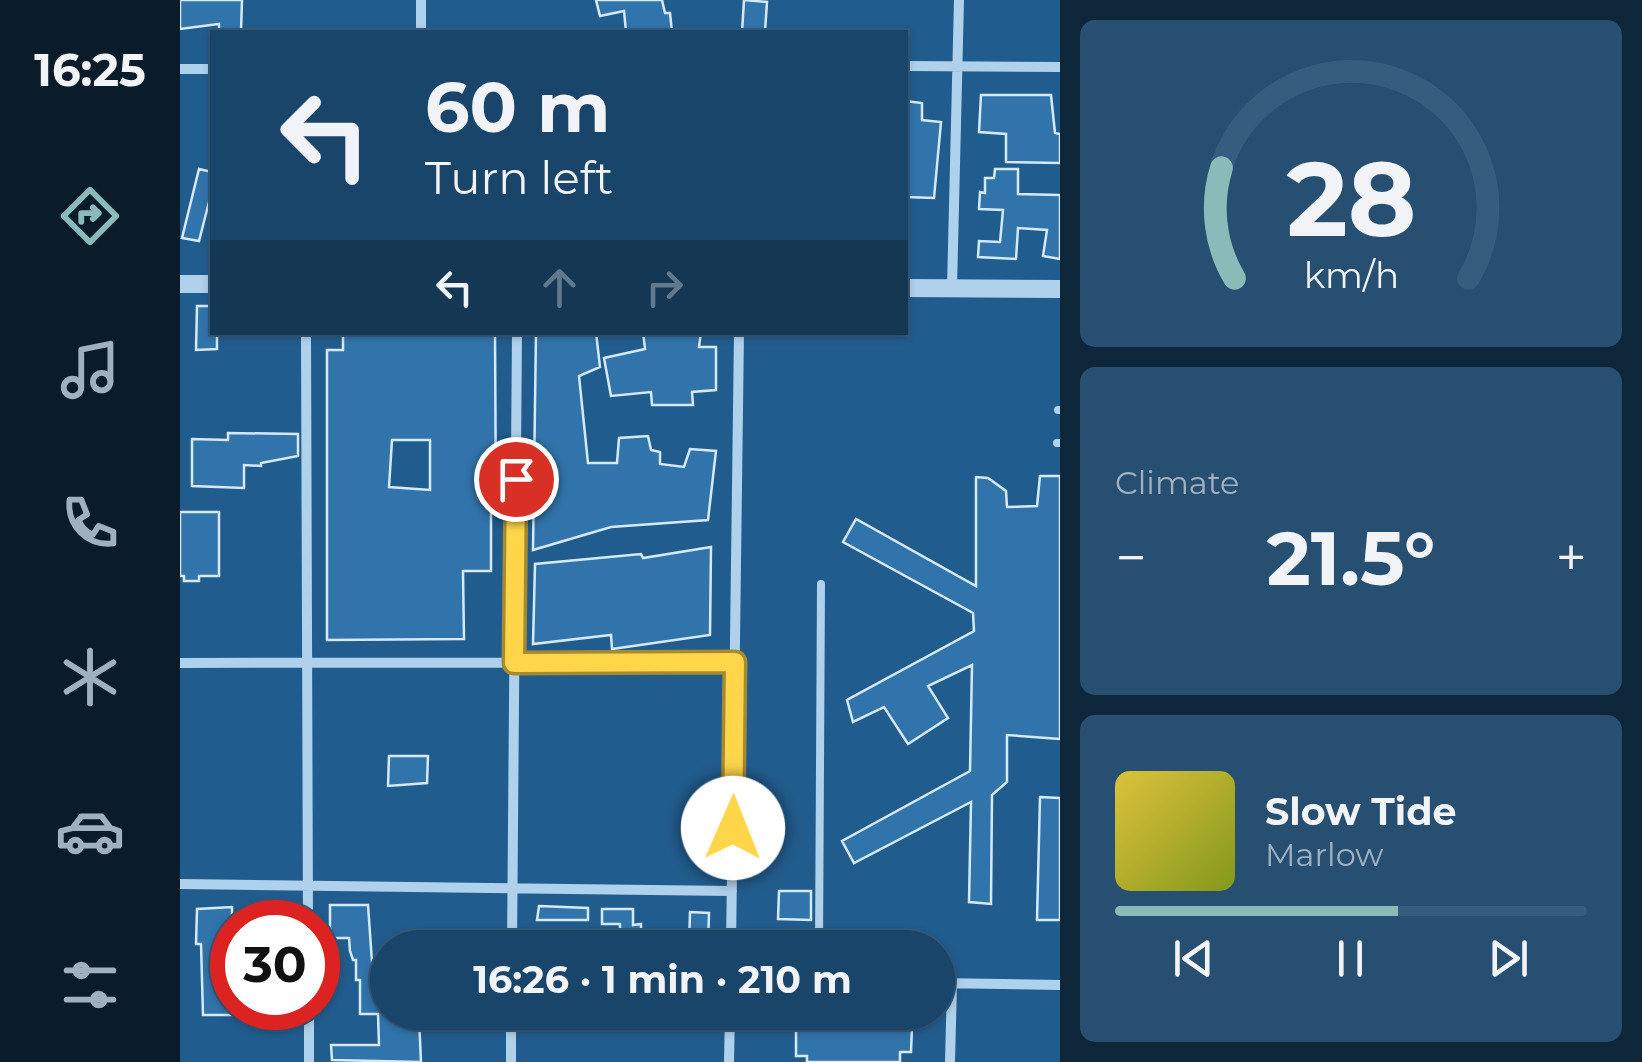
<!DOCTYPE html>
<html lang="en">
<head>
<meta charset="utf-8">
<style>
	:root { --surface:#19456a; --page:#264f72; --text:#f1f3f6; --muted:#9fb1c1; --line:#375d7e; --accent:#8bbbb9 }
	body { margin:0; font-family:Montserrat,sans-serif; background:var(--page); color:var(--text); height:100vh; display:flex; flex-direction:column; font-size:38px; white-space:nowrap }
	* { box-sizing:border-box; margin:0 }
	p { font-size:32px; color:var(--muted) }
	.icon { flex:none; width:55px; height:55px; fill:none; stroke:currentColor; stroke-width:2; stroke-linecap:round; stroke-linejoin:round }
	.map { position:relative; flex:1; overflow:hidden }
	.side { display:flex; flex-direction:column; gap:20px; padding:20px; background:#0e263a; width:582px }
	.side>* { flex:none }
	.top-card { position:absolute; left:30px; top:30px; width:698px; height:305px; border-radius:0px; box-shadow:0 2px 8px #0004,0 0 0 2px var(--line); background:#19456a; color:var(--text); overflow:hidden }
	.speed { position:absolute; left:30px; top:900px; display:flex; gap:20px; font-size:50px; font-weight:700; text-align:center }
	.speed>* { display:grid; place-content:center; width:130px; height:130px; border-radius:50%; background:var(--surface); box-shadow:0 2px 8px #0004,0 0 0 2px var(--line); line-height:1 }
	.speed .limit { border:15px solid #d22; background:#fff; color:#111 }
	.pin { position:absolute; display:grid; place-items:center; width:85px; height:85px; color:#fff; margin:-42px; border:5px solid #fff; border-radius:50%; box-shadow:0 2px 10px #0007 }
	.me { position:absolute; width:110px; margin:-55px; rotate:1deg; stroke-linejoin:round; filter:drop-shadow(0 0 8px #0008) }
	.turn { display:flex; align-items:center; gap:35px; height:210px; padding:0 50px; font-size:45px }
	.turn .icon { width:130px; height:130px; stroke-width:2.5 }
	.turn b { display:block; font-size:70px; line-height:85px }
	.lanes { display:flex; align-items:center; height:95px; padding:0 50px; background:#0003; justify-content:center; gap:50px; direction:ltr }
	.lanes .off { opacity:.35 }
	.big { font-size:75px; font-weight:700; line-height:1.1 }
	.side .card { flex:1; display:flex; flex-direction:column; justify-content:center; gap:15px; min-width:0; padding:0 35px; border-radius:15px; background:var(--page) }
	.side .dial { align-items:center; gap:0 }
	.dial svg { height:260px; overflow:visible; fill:none; stroke:var(--line); stroke-width:7; stroke-linecap:round; text-anchor:middle }
	.dial text { fill:var(--text); stroke:none }
	.song { display:flex; align-items:center; gap:30px }
	.cover { width:120px; height:120px; border-radius:15px; background:linear-gradient(135deg,hsl(50 70% 55%),hsl(70 70% 35%)) }
	.played { height:10px; border-radius:5px; background:linear-gradient(90deg,var(--accent) 60%,var(--line) 60%) }
	.keys { display:flex; justify-content:space-around; direction:ltr }
	.heat { display:flex; justify-content:space-between; align-items:center; font-size:55px; direction:ltr }
	.trip { position:absolute; left:190px; top:930px; width:585px; height:100px; border-radius:50px; background:var(--surface); box-shadow:0 2px 8px #0004,0 0 0 2px var(--line); font-weight:700; line-height:100px; text-align:center }
	main { display:flex; flex:1; min-height:0 }
	.menu { display:flex; flex-direction:column; width:180px; justify-content:space-around; align-items:center; background:#0a1c2a; color:var(--muted) }
	.menu .icon { width:70px; height:70px }
	.menu .selected { color:var(--accent) }
	.menu b { font-size:45px; color:var(--text) }
	.map>svg:first-child { display:block }
	.building { fill:#3174ab; stroke:#d6e9f9; stroke-width:2.5; fill-rule:evenodd }
	.lines { fill:none; stroke-linecap:round; stroke-linejoin:round }
	.service { stroke:#b0d1ec; stroke-width:8 }
	.minor { stroke:#b0d1ec; stroke-width:10 }
	.tertiary { stroke:#b0d1ec; stroke-width:18 }
	.route-casing { stroke:#a68a30; stroke-width:25 }
	.route { stroke:#ffd54a; stroke-width:18 }
</style>
</head>
<body>
<main>
<nav class="menu">
<b>16:25</b>
<svg class="icon selected" aria-label="directions" viewBox="0 0 24 24"><path d="M12 3l9 9-9 9-9-9zM9 14v-3h6M13 9l2 2-2 2"/></svg>
<svg class="icon" aria-label="music" viewBox="0 0 24 24"><path d="M9 18V5l10-2v13"/><circle cx="6" cy="18" r="3"/><circle cx="16" cy="16" r="3"/></svg>
<svg class="icon" aria-label="phone" viewBox="0 0 24 24"><path d="M5 4h4l2 5-3 2q2 4 5 5l2-3 5 2v4C11 20 4 13 5 4z"/></svg>
<svg class="icon" aria-label="climate" viewBox="0 0 24 24"><path d="M12 3v18M4 7l16 10M4 17L20 7"/></svg>
<svg class="icon" aria-label="car" viewBox="0 0 24 24"><path d="M5 17H2v-5l4-1 3-4h7l3 4 3 1v5h-3M9 17h6M6 11h13"/><circle cx="7" cy="17" r="2"/><circle cx="17" cy="17" r="2"/></svg>
<svg class="icon" aria-label="filters" viewBox="0 0 24 24"><path d="M4 7h16M4 17h16"/><circle cx="9" cy="7" r="2"/><circle cx="15" cy="17" r="2"/></svg>
</nav>
<div class="map">
<svg width="880" height="1062" viewBox="0 0 880 1062">
	<rect width="100%" height="100%" fill="#215c8e"/>
	<!-- building -->
	<path class="building" d="M0,0H62L61,32H39V24L0,29Z
		M416,0H482L485,13H490L492,32H446L444,11L420,16Z
		M564,0L587,2L585,32H562Z
		M801,95H871L875,133L880,134V163L826,162V134L799,132Z
		M725,101L742,103V120L761,122L754,198L725,197Z
		M19,169L32,172V203L29,202L19,241L2,238Z
		M815,169H838V194L880,195V259L863,256L867,230L838,228L836,259L798,257L799,241L820,242L823,210L799,209L800,192L805,193V178H814Z
		M17,306H32V332H37V349L16,350Z
		M163,332H315L316,512L311,513V571H283L284,639L147,640V350H163ZM212,440H250V490L209,487Z
		M356,332H416L420,367L399,376L408,463H437L439,438L468,436L471,450L480,452V464L504,467L510,449L536,451L528,520L431,527L353,550Z
		M463,332H521L519,347H536V390L512,392L513,405H472L471,392L431,396L424,358L465,349Z
		M48,433L118,434V456L81,463V466L64,465V488L12,486V439L48,440Z
		M860,476H880V739L827,735V782L812,795L811,904L789,902L791,802L674,863L662,841L790,771L792,665L748,686L768,718L728,744L704,707L673,722L667,700L794,631L793,613L663,542L676,519L796,586V477L808,478L826,491L827,507L857,506Z
		M0,512H39V576H19V581H4V576H0Z
		M531,547L530,635L432,649L431,635L353,644L355,564L461,554L463,558Z
		M209,756H248L247,783L208,786Z
		M860,797L880,798V920H857Z
		M599,891H631V920L598,919Z
		M150,905H188L192,962H208V1012H229V1019L239,1018L241,1062L152,1060L151,1045H199L198,1014H180V980H176V960H173L170,951L169,938H150Z
		M359,906L408,908V920H357Z
		M52,907V1015H23L21,944H16L17,909Z
		M422,909H453V925L461,924V948H440V924H422Z
		M510,912L529,913L528,948H509Z
		M645,1012H666V1020L720,1022V1026L732,1027L731,1052H720V1062H627V1056H616V1028H626V1021H645Z"/>
	<g class="lines">
		<!-- service -->
		<path class="service" d="M878,410H880
			M877,443H880
			M639,948L641,584"/>
		<!-- minor -->
		<path class="minor" d="M241,0V32
			M725,66L880,67
			M0,69H32
			M772,288L779,0
			M126,332L128,922
			M0,663L555,662
			M0,884L552,891
			M332,948L337,332
			M551,948L559,332
			M758,983L880,985
			M129,1008V1062
			M331,1062V1012
			M549,1062L550,1012
			M770,1062L772,983"/>
		<!-- tertiary -->
		<path class="tertiary" d="M0,284H32
			M725,288L880,289"/>
	</g>
	<g class="lines">
		<!-- route casing -->
		<g class="route-casing">
			<path id="route" d="M336,479L334,663L555,662L553,828"/>
		</g>
		<!-- route -->
		<use href="#route" class="route"/>
	</g>
</svg>
<div class="speed"><div class="limit">30</div></div>
<div class="pin" style="left:336px;top:479px;background:#d93025"><svg class="icon" aria-label="arrive" viewBox="0 0 24 24"><path d="M6 21V4h12l-3 4 3 4H6"/></svg></div>
<svg class="me" style="left:553px;top:828px" viewBox="-20 -20 40 40"><circle r="19" fill="#fff"/><path d="M0-13L10 11 0 6-10 11z" fill="#ffd54a"/></svg>
<div class="trip">16:26 · 1 min · 210 m</div>
<div class="top-card">
<div class="turn"><svg class="icon" aria-label="left" viewBox="0 0 24 24"><path d="M17 20v-9H6M10 6l-5 5 5 5"/></svg><div><b>60 m</b>Turn left</div></div>
<div class="lanes"><svg class="icon" aria-label="left" viewBox="0 0 24 24"><path d="M17 20v-9H6M10 6l-5 5 5 5"/></svg><svg class="icon off" aria-label="ahead" viewBox="0 0 24 24"><path d="M12 20V5M6 11l6-6 6 6"/></svg><svg class="icon off" aria-label="right" viewBox="0 0 24 24"><path d="M7 20v-9h11M14 6l5 5-5 5"/></svg></div>
</div>
</div>
<section class="side">
<div class="card dial"><svg viewBox="0 0 100 80">
<path d="M14 69A42 42 0 1 1 86 69"/>
<path d="M14 69A42 42 0 0 1 10 35" stroke="#8bbbb9"/>
<text x="50" y="56" font-size="32" font-weight="700">28</text>
<text x="50" y="72" font-size="11">km/h</text>
</svg></div>
<div class="card"><p>Climate</p>
<div class="heat"><a>−</a><b class="big">21.5°</b><a>+</a></div>
</div>
<div class="card">
<div class="song"><i class="cover"></i><div><b>Slow Tide</b><p>Marlow</p></div></div>
<div class="played"></div>
<div class="keys"><svg class="icon" aria-label="previous" viewBox="0 0 24 24"><path d="M18 5L8 12l10 7zM5 5v14"/></svg><svg class="icon" aria-label="pause" viewBox="0 0 24 24"><path d="M8 5v14M16 5v14"/></svg><svg class="icon" aria-label="next" viewBox="0 0 24 24"><path d="M6 5l10 7-10 7zM19 5v14"/></svg></div>
</div>
</section>
</main>
</body>
</html>
